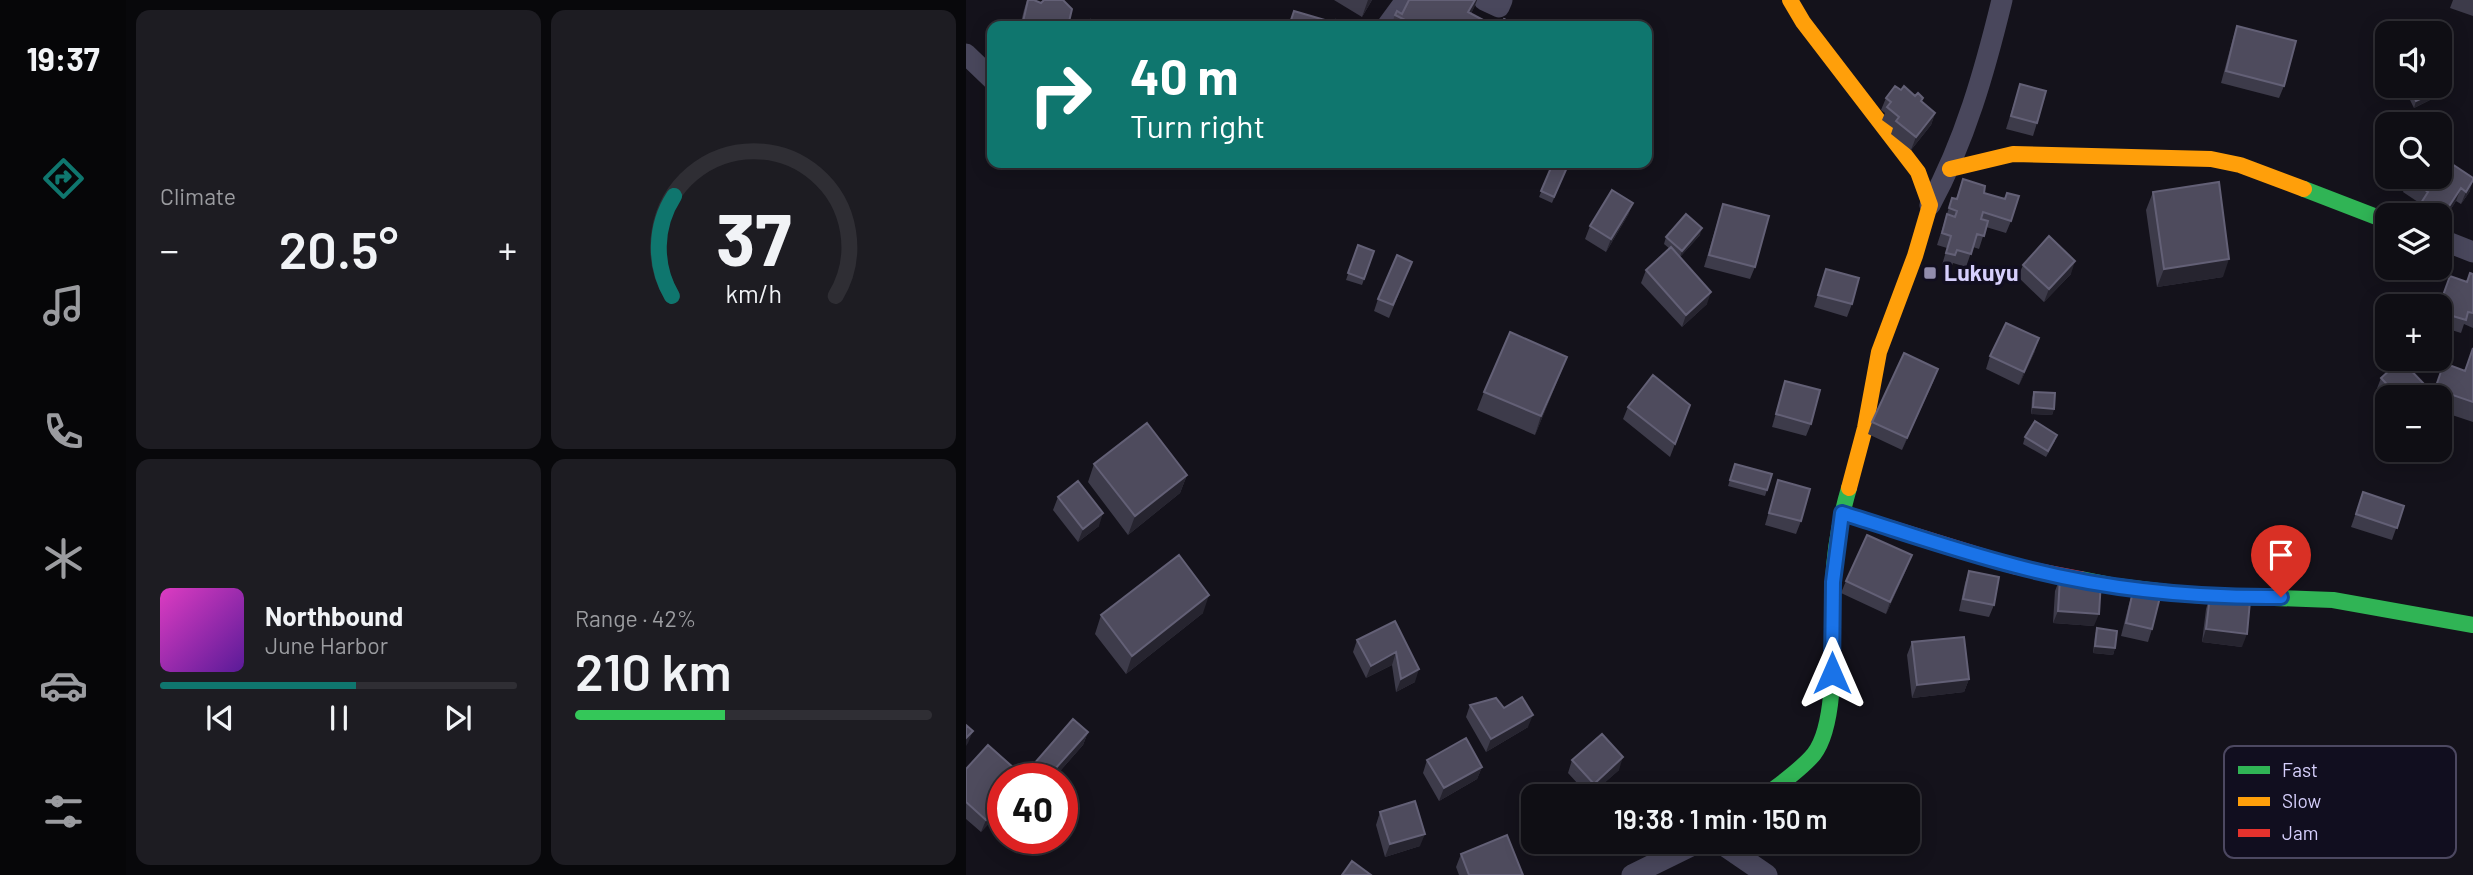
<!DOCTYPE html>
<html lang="en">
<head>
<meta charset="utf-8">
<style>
	:root { --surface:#0f0e14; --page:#1d1c22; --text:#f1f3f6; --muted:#9b9ca0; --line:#2f2e34; --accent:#0f766e }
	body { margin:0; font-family:Barlow,sans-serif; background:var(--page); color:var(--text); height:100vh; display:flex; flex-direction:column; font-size:26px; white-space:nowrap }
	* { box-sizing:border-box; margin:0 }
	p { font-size:23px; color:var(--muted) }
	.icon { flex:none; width:38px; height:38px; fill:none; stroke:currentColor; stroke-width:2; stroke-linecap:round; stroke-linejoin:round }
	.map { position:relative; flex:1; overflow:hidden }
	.side { display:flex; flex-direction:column; gap:10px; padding:10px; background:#08080b; width:840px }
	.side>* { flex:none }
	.banner { position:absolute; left:21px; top:21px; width:665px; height:147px; border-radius:14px; box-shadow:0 4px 18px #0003,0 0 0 2px var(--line); background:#0f766e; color:#fff; overflow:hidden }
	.buttons { position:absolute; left:1409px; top:21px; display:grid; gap:14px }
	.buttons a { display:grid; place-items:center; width:77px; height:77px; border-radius:14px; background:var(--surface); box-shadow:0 4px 18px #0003,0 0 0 2px var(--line); font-size:35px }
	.speed { position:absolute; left:21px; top:763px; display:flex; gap:14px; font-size:35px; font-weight:700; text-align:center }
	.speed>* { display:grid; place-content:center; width:91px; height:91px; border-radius:50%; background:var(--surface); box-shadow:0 4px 18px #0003,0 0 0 2px var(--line); line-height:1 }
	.speed .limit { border:10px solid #d22; background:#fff; color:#111 }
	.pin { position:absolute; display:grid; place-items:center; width:60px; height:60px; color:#fff; margin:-72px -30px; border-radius:50% 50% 50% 0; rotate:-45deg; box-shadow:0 0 7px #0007 }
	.pin .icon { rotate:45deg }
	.me { position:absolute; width:77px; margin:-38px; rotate:0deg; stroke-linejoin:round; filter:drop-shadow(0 0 5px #0008) }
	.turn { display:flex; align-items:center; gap:24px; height:147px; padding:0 28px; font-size:32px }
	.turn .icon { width:91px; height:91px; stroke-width:2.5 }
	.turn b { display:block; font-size:49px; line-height:60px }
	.big { font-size:52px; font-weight:600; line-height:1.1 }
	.side .tile { flex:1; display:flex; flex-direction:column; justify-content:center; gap:10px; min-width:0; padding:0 24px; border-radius:14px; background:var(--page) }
	.side .dial { align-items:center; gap:0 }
	.dial svg { height:182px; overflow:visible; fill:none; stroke:var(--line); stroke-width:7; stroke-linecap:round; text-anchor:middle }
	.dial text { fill:var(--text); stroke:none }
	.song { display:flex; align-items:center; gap:21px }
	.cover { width:84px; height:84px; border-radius:10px; background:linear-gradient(135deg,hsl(310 70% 55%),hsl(270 70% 35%)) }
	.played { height:7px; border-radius:4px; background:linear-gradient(90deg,var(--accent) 55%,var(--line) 55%) }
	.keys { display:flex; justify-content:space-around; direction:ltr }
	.heat { display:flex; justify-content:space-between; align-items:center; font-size:38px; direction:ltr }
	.charge { height:10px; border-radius:5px; background:linear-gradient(90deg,#34c759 42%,var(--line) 0) }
	.side .tiles { flex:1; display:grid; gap:10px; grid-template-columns:repeat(2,1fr) }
	.trip { position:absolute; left:555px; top:784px; width:399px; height:70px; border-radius:14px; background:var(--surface); box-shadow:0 4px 18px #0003,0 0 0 2px var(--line); font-weight:600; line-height:70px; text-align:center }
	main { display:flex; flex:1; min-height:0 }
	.tab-bar { display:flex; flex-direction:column; width:126px; justify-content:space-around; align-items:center; background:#060608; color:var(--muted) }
	.tab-bar .icon { width:49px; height:49px }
	.tab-bar .current { color:var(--accent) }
	.tab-bar b { font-size:32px; color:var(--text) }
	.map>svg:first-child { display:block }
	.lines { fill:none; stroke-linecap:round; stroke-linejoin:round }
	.street { stroke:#49475c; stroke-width:21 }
	.fast { stroke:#30b455; stroke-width:16 }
	.slow { stroke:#ff9f0a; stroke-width:16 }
	.jam { stroke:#e5322d; stroke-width:16 }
	.wall { fill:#3d3b4a }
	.shaded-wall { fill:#26242f }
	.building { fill:#4e4b5d; stroke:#636076; stroke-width:2 }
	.route-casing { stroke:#114b97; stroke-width:18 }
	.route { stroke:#1a73e8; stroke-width:12 }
	.poi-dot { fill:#928dad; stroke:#110e1f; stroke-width:2.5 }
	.labels { text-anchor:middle; stroke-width:7; stroke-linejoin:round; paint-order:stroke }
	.poi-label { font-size:23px; font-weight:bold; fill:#d6cffc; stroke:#110e1f; text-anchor:start }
	.key { fill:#110e1f; stroke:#4c4861; stroke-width:2 }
	.key-label { font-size:19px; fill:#d6cffc }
</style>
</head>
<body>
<main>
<nav class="tab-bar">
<b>19:37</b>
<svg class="icon current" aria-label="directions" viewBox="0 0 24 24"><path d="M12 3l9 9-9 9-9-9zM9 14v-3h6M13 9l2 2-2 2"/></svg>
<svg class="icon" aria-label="music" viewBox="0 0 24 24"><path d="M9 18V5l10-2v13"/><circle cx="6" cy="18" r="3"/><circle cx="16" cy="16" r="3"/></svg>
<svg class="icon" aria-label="phone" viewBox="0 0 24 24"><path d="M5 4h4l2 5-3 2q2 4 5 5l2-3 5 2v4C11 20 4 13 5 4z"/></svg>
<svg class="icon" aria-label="climate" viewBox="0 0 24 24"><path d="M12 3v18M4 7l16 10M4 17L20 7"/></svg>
<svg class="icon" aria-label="car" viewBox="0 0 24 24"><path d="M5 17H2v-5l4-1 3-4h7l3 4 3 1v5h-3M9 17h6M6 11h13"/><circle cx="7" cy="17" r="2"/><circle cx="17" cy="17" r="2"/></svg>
<svg class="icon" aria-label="filters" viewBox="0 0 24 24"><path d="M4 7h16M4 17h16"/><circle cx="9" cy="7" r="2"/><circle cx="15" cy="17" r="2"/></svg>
</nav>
<section class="side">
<div class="tiles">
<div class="tile"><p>Climate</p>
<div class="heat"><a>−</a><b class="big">20.5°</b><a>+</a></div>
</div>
<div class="tile dial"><svg viewBox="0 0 100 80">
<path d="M14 69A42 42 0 1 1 86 69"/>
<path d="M14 69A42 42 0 0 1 15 25" stroke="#0f766e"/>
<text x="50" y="56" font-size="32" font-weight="700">37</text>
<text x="50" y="72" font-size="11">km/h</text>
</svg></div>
<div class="tile">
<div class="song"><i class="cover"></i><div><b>Northbound</b><p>June Harbor</p></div></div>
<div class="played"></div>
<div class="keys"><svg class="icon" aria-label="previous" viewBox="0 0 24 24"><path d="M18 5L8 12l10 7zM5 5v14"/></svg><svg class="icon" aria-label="pause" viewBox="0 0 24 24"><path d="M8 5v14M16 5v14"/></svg><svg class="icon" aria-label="next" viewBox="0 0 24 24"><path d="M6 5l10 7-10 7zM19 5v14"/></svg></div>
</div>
<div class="tile"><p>Range · 42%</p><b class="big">210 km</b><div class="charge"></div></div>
</div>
</section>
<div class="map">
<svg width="1507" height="875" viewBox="0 0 1507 875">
	<rect width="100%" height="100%" fill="#14121b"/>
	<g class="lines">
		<!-- street -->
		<path class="street" d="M518,0L533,7L536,0
			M421,26L440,0
			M0,54L26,79
			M964,205C999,141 1019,70 1036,0
			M1474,239L1507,252
			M753,842L801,875
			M666,875L733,842"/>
		<!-- fast -->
		<path class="fast" d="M1338,189L1421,221
			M1115,579L1150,586L1226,595L1367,600L1507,625
			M799,796C814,784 837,768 848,754C874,720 865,627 867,584C868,552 874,519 883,488"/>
		<!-- slow -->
		<path class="slow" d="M824,0L837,22L952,172L964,205L949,256L913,352L899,428L883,488
			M984,169L1047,154L1245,159L1274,165L1338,189"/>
		<!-- jam -->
		<path class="jam" d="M876,513L1051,567L1115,579"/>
	</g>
	<!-- wall -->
	<path class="wall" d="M61,0L102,26H54L58,10Z
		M368,0H406L396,17Z
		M443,0H511L505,14L517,26H425L429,15L436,14Z
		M1487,0H1507V16L1484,8Z
		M1271,26L1318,86L1313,98L1255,83L1267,38Z
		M1054,84L1071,123L1067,136L1040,129Z
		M1437,86H1465L1468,93L1466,99L1448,108Z
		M935,90L956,102L969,113L965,125L945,150L925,134L927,128L916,120L919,113L915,110L920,98Z
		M587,163H603L586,203L573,197Z
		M1443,177L1504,191L1495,204L1490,201L1474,226V215H1451L1455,204L1437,192Z
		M997,179L1018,193L1045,221L1040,233L1020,227L1013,249L1007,247L1000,267L987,263L985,268L976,265L981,248L971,245L986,198L990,199Z
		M1187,192L1257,277L1191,287L1180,210Z
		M667,203L662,215L640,252L619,239L624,226Z
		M757,204L789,267L784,279L738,267Z
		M734,235L714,257L741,304L716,327L675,283L680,270L704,249L698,244L700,237Z
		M392,245L408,251L396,285L380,280Z
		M1057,265L1105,274L1078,302L1052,277Z
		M860,269L886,304L881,317L848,307Z
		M441,274L423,318L408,311L412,299Z
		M1507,274V328L1498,324L1495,333L1476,327L1479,317L1474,315V306L1484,276L1501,282Z
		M1507,348V422L1474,411V397H1466L1478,363L1499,371Z
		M1069,351L1053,385L1020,369L1024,356Z
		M601,357L569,435L511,410L518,392Z
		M972,369L967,382L936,450L902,434L906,422Z
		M1415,378L1455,397H1421V402L1410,391Z
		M819,381L845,424L840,436L806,427Z
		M1068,392L1088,409L1086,415L1065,414L1066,398Z
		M724,405L704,457L657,419L662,407Z
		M1059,437L1089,441L1080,457L1057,444Z
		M128,464L221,475L214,493L162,535L122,482Z
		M769,464L801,490L799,496L762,486Z
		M812,480L835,521L830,534L799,525Z
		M1397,492L1438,506L1426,540L1385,527Z
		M92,497L133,526L112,542L87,510Z
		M941,568L920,614L875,593L880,581Z
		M1003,571L1028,605L1023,617L993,611L999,583Z
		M1094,578L1128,626L1087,623L1089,591Z
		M1167,591L1186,629L1182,642L1155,636L1163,604Z
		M1244,596L1276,647L1236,642L1240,609Z
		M237,613L160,674L129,634L135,615Z
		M429,621L449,682L430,692L426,665L400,678L387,652L391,640Z
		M1131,628L1149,648L1147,655L1127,653L1129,635Z
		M946,642L1003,679L998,692L946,698L941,655Z
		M504,705L538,708L562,727L520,752L500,717Z
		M122,732L117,745L87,779L62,778L67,765Z
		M461,760L516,767L511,779L473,801L457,773Z
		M606,760L653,770L623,796L602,773Z
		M0,769L37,779V808L15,832L0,819Z
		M414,812L454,846L419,857L410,825Z
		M495,854L557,875H493L490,867Z"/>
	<!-- shaded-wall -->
	<path class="shaded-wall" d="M402,0H406L396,17Z
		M509,0H511L508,8L498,26L502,12Z
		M1468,93L1466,99L1448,108L1450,101Z
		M969,113L965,125L945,150L950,137Z
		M1507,180L1504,191L1495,204L1500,192Z
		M1495,188L1490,201L1474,226L1476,217Z
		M667,203L662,215L640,252L645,239Z
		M736,228L734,235L714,257L716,251Z
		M1263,259L1257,277L1191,287L1198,269Z
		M1109,261L1105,274L1078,302L1083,289Z
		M745,292L741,304L716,327L720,315Z
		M1073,338L1069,351L1053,385L1058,372Z
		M601,357L594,375L569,435L575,416Z
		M972,369L967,382L936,450L941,438Z
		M1459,385L1455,397H1447Z
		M1067,407L1088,409L1086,415L1065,414Z
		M221,475L214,493L162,535L169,516Z
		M137,513L133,526L112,542L117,529Z
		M946,555L941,568L920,614L924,602Z
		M243,595L237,613L160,674L166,656Z
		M1092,611L1133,614L1128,626L1087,623Z
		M1240,629L1281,634L1276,647L1236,642Z
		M1129,646L1149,648L1147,655L1127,653Z
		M430,652L426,665L400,678L405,666Z
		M453,669L449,682L430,692L435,679Z
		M1003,679L998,692L946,698L951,685Z
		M567,715L562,727L520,752L525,739Z
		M7,731L2,743L0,746V738Z
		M122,732L117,745L87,779H81Z
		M657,757L653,770L624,796L628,784Z
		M516,767L511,779L473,801L478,788Z
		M37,801V808L15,832L20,820Z
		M459,834L454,846L419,857L424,844Z"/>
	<!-- building -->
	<path class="building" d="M62,0H68L75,3L78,0H97L106,9L102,26H56Z
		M443,0H509L502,12L519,21L516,26H451L429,15L431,11L436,14Z
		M328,11L369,23L370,20L385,25V26H323Z
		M538,19L551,26H534Z
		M125,20L147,26H123Z
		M1271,26L1330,41L1318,86L1260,71Z
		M1054,84L1080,91L1071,123L1045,116Z
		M929,86L935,90L938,86L949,96L952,93L957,98L955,101L969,113L950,137L930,121L933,117L921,107L925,102L920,98Z
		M1443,86H1465L1468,93L1450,101Z
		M1474,156L1507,178V180L1500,192L1495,188L1476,217L1455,203L1462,192L1442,179L1443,177H1474Z
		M587,163H603L588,197L575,191Z
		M997,179L1019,186L1018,193L1039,199L1041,193L1053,196L1045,221L1017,212L1015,219L1022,221L1018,236L1011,234L1005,254L991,250L989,255L980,253L985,236L976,233L981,214L989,217L991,211L983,208L986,198L991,199Z
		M1253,182L1263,259L1198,269L1187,192Z
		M646,190L667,203L645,239L624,226Z
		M757,204L803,216L789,267L743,255Z
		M720,214L736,228L716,251L700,237Z
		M1083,236L1109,261L1083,289L1057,265Z
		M392,245L408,251L398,279L382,273Z
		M705,247L745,292L720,315L680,270Z
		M431,255L446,262L427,305L412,299Z
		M860,269L893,278L886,304L852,295Z
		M1504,273L1507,274V313L1502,312L1500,320L1480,314L1484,304L1475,301L1484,276L1501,282Z
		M1040,323L1073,338L1058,372L1024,356Z
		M544,332L601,357L575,416L518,392Z
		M1507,348V402L1469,389L1478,363L1499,371Z
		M938,353L972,369L941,438L906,422Z
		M1435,360L1459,385L1447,397H1433L1415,378Z
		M687,375L724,405L709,444L662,407Z
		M819,381L854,390L845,424L810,414Z
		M1068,392L1089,393L1088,409L1067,407Z
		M1069,421L1091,435L1082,451L1059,437Z
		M181,423L221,475L169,516L128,464Z
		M769,464L806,474L801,490L764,480Z
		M812,480L844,489L835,521L803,513Z
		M112,481L137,513L117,529L92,497Z
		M1397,492L1438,506L1431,528L1390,514Z
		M901,535L946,555L924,602L880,581Z
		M213,555L243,595L166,656L135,615Z
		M1003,571L1033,577L1028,605L997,599Z
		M1094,578L1135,581L1133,614L1092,611Z
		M1167,591L1194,597L1186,629L1160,623Z
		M1244,596L1284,601L1281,634L1240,629Z
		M429,621L453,669L435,679L430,652L405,666L391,640Z
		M1131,628L1151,631L1149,648L1129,646Z
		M998,637L1003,679L951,685L946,642Z
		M556,697L567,715L525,739L504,705L530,698L538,708Z
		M107,719L122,732L81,778L67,765Z
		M0,725L7,731L0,738Z
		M636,734L657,757L628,784L606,760Z
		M500,738L516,767L478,788L461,760Z
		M22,745L58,777L56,779H37V801L20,820L0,802V769Z
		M449,801L459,834L424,844L414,812Z
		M541,835L557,875H503L495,854Z
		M386,861L405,875H376Z"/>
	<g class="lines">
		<!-- route casing -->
		<g class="route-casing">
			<path id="route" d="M866,673L867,582L876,513C934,531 991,551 1050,566C1136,589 1226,598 1315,597"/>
		</g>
		<!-- route -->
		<use href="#route" class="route"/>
	</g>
	<!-- markers -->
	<rect class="poi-dot" x="957" y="266" width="14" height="14" rx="3.5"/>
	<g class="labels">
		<!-- poi labels -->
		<g class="poi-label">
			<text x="978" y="281">Lukuyu</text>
		</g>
	</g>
	<!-- legend -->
	<rect x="1258" y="746" width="232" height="112" rx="10" class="key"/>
	<rect x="1272" y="766" width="32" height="8" fill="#30b455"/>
	<rect x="1272" y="797" width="32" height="9" fill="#ff9f0a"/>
	<rect x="1272" y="829" width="32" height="8" fill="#e5322d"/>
	<g class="key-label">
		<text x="1316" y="777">Fast</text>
		<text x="1316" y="808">Slow</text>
		<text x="1316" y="840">Jam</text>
	</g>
</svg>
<div class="buttons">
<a><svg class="icon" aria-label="sound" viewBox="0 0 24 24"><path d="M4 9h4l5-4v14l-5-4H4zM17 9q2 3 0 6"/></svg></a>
<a><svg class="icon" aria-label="search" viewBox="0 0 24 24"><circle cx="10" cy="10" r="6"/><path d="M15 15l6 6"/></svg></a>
<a><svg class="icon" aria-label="layers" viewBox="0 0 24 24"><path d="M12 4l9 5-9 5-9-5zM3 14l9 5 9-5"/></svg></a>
<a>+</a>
<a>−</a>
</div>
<div class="speed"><div class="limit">40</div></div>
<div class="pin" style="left:1315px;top:597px;background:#d93025"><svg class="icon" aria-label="arrive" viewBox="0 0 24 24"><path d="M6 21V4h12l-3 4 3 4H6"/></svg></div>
<svg class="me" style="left:866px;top:673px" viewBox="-20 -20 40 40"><path d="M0-17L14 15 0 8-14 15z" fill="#1a73e8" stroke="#fff" stroke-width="4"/></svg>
<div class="trip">19:38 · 1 min · 150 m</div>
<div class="banner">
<div class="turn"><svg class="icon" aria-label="right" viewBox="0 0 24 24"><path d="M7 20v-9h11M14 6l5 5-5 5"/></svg><div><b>40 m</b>Turn right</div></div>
</div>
</div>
</main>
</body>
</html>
